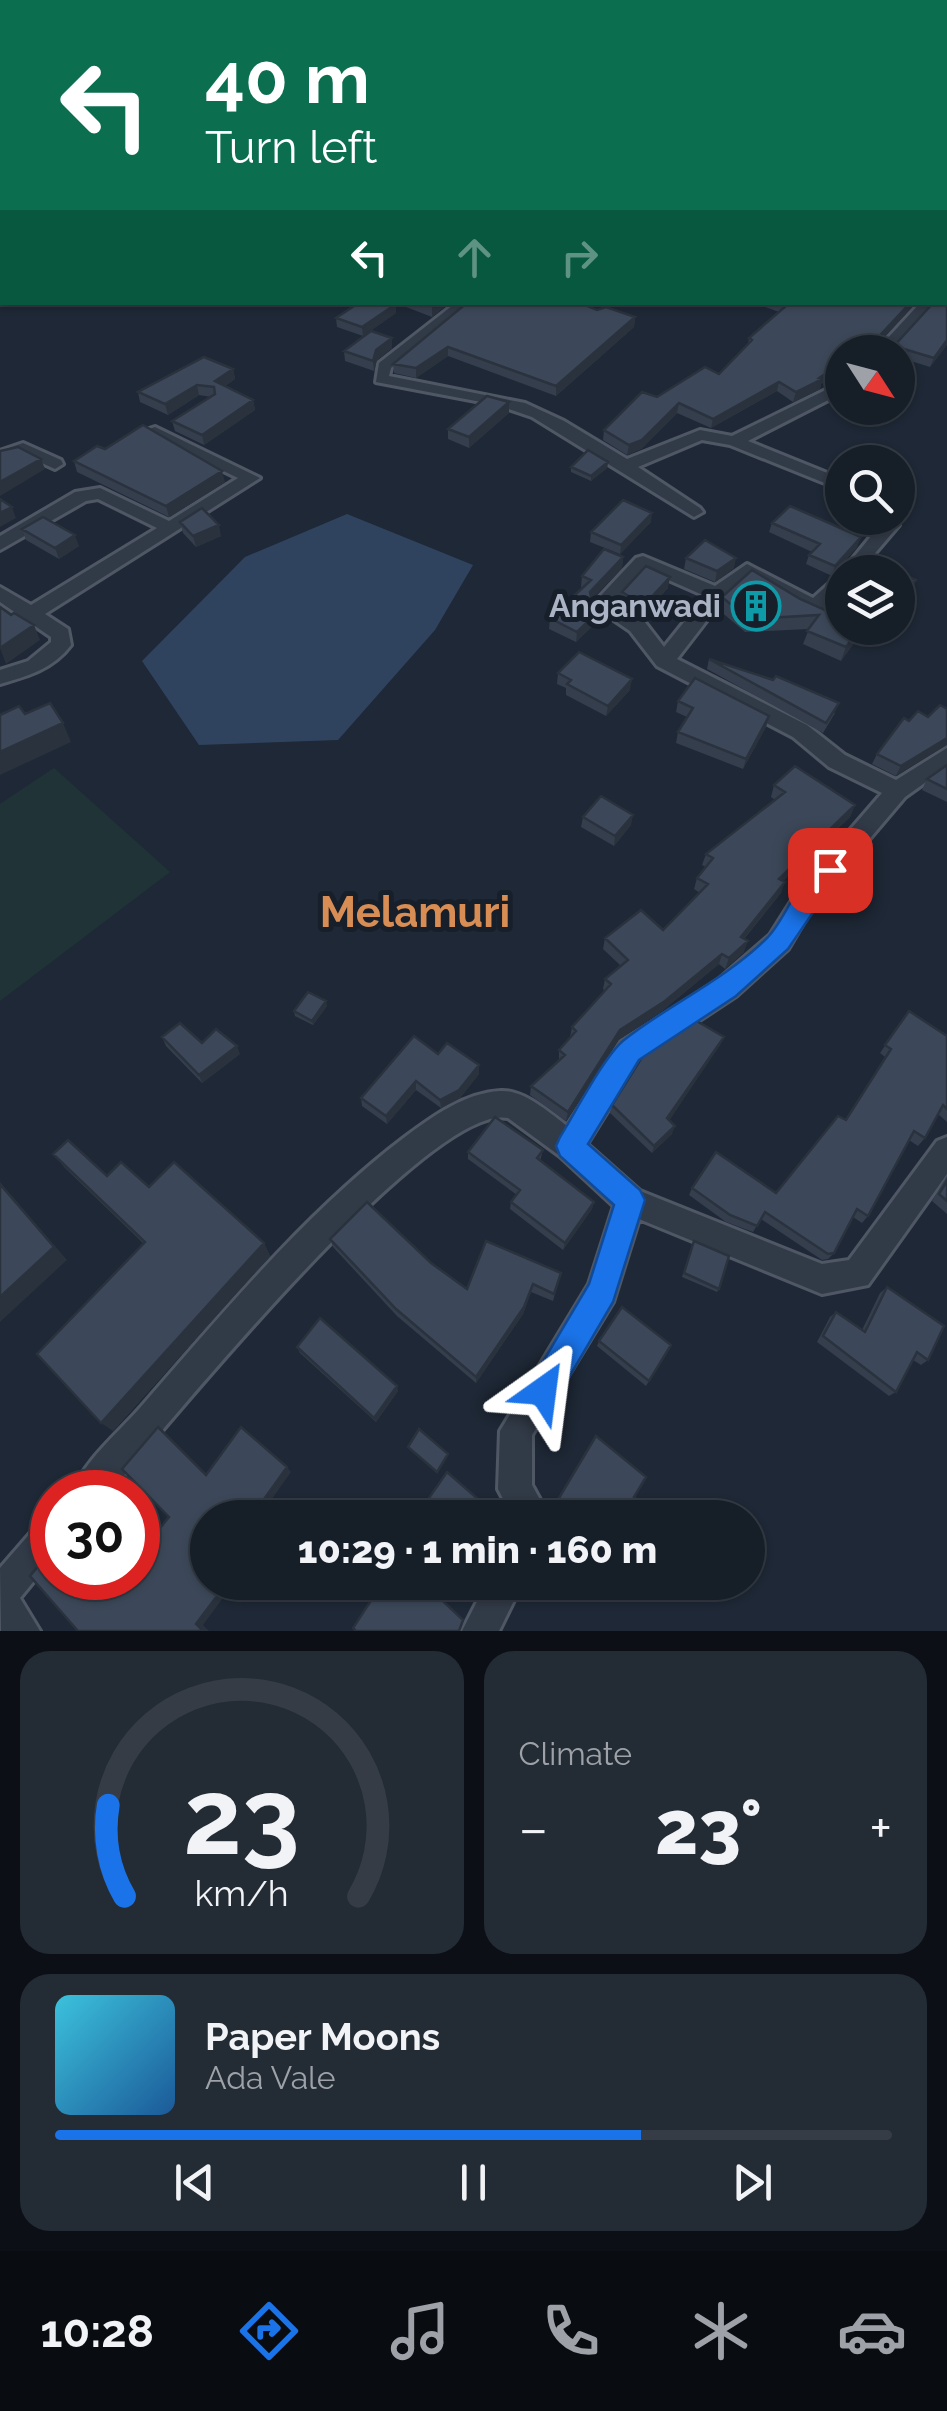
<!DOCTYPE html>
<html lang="en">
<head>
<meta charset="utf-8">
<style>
	:root { --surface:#161e28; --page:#232b34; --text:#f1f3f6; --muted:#9ea2a8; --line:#353c45; --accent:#1a73e8 }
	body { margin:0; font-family:Raleway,sans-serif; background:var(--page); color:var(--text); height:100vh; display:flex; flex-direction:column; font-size:38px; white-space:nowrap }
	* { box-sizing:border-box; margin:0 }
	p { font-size:32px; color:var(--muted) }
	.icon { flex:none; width:55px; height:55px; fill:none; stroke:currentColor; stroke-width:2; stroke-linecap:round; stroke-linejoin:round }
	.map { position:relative; height:1631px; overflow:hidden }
	.side { display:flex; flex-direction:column; gap:20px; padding:20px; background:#0c1016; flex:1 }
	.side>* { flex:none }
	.hud { position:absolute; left:0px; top:0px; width:948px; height:305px; box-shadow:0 2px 8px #0004,0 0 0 2px var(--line); background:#0b6e4f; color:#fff; overflow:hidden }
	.needle { width:65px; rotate:126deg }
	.tools { position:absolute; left:825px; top:335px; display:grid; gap:20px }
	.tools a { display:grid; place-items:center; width:90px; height:90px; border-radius:50%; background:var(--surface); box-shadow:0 2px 8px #0004,0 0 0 2px var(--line); font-size:50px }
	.speed { position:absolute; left:30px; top:1470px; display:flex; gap:20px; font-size:50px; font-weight:700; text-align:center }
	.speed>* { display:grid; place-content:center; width:130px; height:130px; border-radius:50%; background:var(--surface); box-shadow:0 2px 8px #0004,0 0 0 2px var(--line); line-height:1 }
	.speed .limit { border:15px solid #d22; background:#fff; color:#111 }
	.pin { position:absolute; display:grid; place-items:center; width:85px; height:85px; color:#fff; margin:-42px; border-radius:20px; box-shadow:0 5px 15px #0006 }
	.me { position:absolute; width:110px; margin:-55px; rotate:31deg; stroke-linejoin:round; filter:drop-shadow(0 0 8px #0008) }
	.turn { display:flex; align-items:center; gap:35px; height:210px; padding:0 40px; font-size:45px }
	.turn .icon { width:130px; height:130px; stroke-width:2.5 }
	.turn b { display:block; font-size:70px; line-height:85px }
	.lanes { display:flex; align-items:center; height:95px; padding:0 40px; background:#0003; justify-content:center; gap:50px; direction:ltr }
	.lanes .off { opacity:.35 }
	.big { font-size:75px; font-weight:800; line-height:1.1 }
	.side .widget { flex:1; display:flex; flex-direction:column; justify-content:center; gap:15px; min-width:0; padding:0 35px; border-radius:30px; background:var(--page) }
	.side .dial { align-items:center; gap:0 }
	.dial svg { height:260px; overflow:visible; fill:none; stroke:var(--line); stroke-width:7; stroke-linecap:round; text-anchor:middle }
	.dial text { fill:var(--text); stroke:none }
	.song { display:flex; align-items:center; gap:30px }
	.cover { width:120px; height:120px; border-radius:15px; background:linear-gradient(135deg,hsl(190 70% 55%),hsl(210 70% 35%)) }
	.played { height:10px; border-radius:5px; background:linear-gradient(90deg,var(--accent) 70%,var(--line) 70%) }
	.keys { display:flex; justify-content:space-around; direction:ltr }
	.heat { display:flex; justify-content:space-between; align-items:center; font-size:55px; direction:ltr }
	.side .tiles { flex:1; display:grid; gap:20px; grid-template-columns:1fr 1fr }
	.widget:last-child { grid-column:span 2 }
	.trip { position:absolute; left:190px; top:1500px; width:575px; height:100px; border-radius:50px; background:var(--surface); box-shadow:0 2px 8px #0004,0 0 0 2px var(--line); font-weight:800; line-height:100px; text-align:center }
	.tabs { display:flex; height:160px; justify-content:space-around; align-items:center; background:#090c10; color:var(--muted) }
	.tabs .icon { width:70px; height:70px }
	.tabs .active { color:var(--accent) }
	.tabs b { font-size:45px; color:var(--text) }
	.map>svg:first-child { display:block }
	.green { fill:#203437 }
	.water { fill:#30435e }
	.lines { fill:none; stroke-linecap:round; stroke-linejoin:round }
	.canal { stroke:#30435e; stroke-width:28 }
	.minor-casing { stroke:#4f5765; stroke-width:6 }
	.secondary-casing { stroke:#4f5765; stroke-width:6 }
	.minor { fill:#313a47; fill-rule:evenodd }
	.secondary { fill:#3f495a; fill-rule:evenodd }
	.wall { fill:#343e4d }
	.shaded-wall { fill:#2a323e }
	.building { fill:#3c4859; stroke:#2a323e; stroke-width:2.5 }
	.route { fill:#1a73e8; stroke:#114b97; stroke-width:2.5 }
	.labels { text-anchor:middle; stroke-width:10; stroke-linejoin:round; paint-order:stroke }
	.poi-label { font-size:32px; font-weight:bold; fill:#abb4c4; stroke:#171f2b; text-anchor:end }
	.district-label { font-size:42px; font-weight:bold; fill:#d78d53; stroke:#171f2b }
</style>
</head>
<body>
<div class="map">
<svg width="947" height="1631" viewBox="0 0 947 1631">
	<rect width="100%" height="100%" fill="#1e2836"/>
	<!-- green -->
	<path class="green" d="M54,768L170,872L0,1001V804Z"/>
	<!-- water -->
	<path class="water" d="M347,514L473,565L435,630L338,740L199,745L142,661L245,557Z"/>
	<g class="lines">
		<!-- canal -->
		<path class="canal" d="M584,2L593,0
			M0,157L2,156"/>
		<!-- minor casing -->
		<g class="minor-casing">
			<path id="minor" d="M945,66H947V72H945Z
				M945,149L947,150V158L945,157Z
				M0,173H2V181H0Z
				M457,302H474L391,368L389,376L525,403L564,421L627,459L700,430L732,436L842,382V393L748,441L842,479V490L730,445L702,440L638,467L700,508L703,512L694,517L532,417L497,405L376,382L379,363Z
				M921,302H936L890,352H875Z
				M155,427L260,478L45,614L68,629L71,645C53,669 28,676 0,684V670L28,661L51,642V637L0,602V587L31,605L157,528L98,499L86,501L0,550V536L75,492L100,488L169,521L238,478L149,435V429Z
				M23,443L61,460L63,464L55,469L22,454L0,462V451Z
				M877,518H895L899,525L859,572H842V590L822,612H808L748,579L724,598L677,659L807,725L845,755L896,780L947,748V767L905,797L815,903L788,949L736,996L639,1060L587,1144L640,1191L822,1264L849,1260L937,1141L947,1137V1174L868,1285L822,1294L639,1219L613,1302L532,1435V1485L550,1518H513L498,1489L500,1431L589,1284L614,1206L560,1156L508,1118C429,1102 167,1426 110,1492H73C83,1462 117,1434 139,1409C220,1316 307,1211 405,1137C433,1116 465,1093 500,1091C523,1089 550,1113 567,1126L621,1042L718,980L770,935L799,889L882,793L829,767L793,737L657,666L630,631L592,605L636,558L643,556L715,586L747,564L813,598L841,573L881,524ZM646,570L705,596L664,647L644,621L614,604Z
				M52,1517V1559L20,1598L40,1631H1L0,1568L40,1522Z
				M487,1582H523L499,1631H462Z"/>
		</g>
		<!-- secondary casing -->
		<g class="secondary-casing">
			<path id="secondary" d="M945,250H947V262H945Z"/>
		</g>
		<!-- minor -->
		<use href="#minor" class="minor"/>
		<!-- secondary -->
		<use href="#secondary" class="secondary"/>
	</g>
	<!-- wall -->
	<path class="wall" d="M73,0H143L135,2H80Z
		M673,0H947V13L945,12V2H665Z
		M947,282V345L930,367L898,357V352H892L894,346L945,302Z
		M406,302H450L432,317L406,307Z
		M468,302L597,310L635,317L634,327L556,396L448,356L416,378L394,373L393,364Z
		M752,302H917L870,352H842L835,376L821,384L820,389L793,402L777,391L711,428L677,413L641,449L627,455L603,440L604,430L657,397L719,374L748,344L749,338L779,312Z
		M396,313L363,336L337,327L336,318Z
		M392,338V348L377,360L374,371L345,361L344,351Z
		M233,369L235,379L225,386L253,400L255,410L204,445L175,431L172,421L211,397L199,395L168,415L140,402L138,392Z
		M509,402V413L469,448L448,439V429Z
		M105,449L225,482L169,517L77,472L74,461Z
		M608,462L607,468L591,481L571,472V467Z
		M180,522L221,536L196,547L183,533Z
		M651,522L620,554L590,542L591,532Z
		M772,523L857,547L832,576L806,564L809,555L812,552L769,532Z
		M22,529L79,546L59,559L26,540Z
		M623,557L622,568L593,598L602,617L576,642L549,629L550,618L583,588L581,587L582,576Z
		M686,558L734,568L715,582L684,569Z
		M752,570L842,628H865L841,661L803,644L809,629L745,632L719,610L722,597Z
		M668,588L642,616L620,603L622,592Z
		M709,659L773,680L835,713L823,733L707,669Z
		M558,673L630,690L606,716L566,695V688L557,684Z
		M678,701L769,716L766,727L743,769L676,743L678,732L687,717L676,712Z
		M928,717L896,776L872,764L877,754L909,721Z
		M947,765V802L922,790L927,779Z
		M774,785L855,805L850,817L783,881L781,893L744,939V952L725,969L719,964L662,1011L618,1040L566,1121L530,1095L531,1086L559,1061V1050L570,1037L572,1027L605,991L603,989L605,979L621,966L603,949L605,938L663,930L700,893L694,889L697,878L706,867L702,865L706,854L775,800L771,797Z
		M583,817L631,825L614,846L581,827Z
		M327,1006L313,1025L295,1016L294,1011Z
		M909,1011L947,1036V1122L938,1114L925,1138L918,1146L909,1140L868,1216L862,1223L853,1217L834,1253L828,1259L822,1260L761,1219L753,1232L726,1222L689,1195L692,1188L776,1193L845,1120L885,1057L880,1053Z
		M162,1037L202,1043L240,1054L202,1083L166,1046Z
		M724,1037L720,1045L669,1120L672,1134L652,1153L610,1113L612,1105Z
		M438,1054L479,1074L460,1098L441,1108L416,1090L387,1124L362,1106L361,1098Z
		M543,1150L540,1161L594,1202L592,1209L563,1250L510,1209L511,1202L517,1195L468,1159V1152Z
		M53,1154L264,1243L270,1256L113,1431L144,1244L65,1168Z
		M947,1176V1214L932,1201Z
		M330,1239L431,1263L467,1289L561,1273L553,1301L531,1292L523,1314L476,1383L397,1316L333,1247Z
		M692,1245L719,1289L717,1292L682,1277Z
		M887,1287L928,1360L921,1365L913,1360L896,1392L889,1396L817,1342L830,1317L836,1312L862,1330L880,1293Z
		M599,1341L671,1345L646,1386L597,1346Z
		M297,1347L398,1391L376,1422L300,1353Z
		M612,1582H649L640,1600L635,1602Z"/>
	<!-- shaded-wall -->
	<path class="shaded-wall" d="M94,0H143L135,2H95Z
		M437,302H450L432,317V306Z
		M911,302H917L870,352H866L868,348Z
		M396,304V313L363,336L362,327Z
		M635,317L634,327L556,396V386Z
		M392,338V348L377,360L374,371L373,361L376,350Z
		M947,340V345L930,367L934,358Z
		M448,347V356L416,378V368Z
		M842,360V366L835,376L821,384L820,389L793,402L796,392Z
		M233,369L235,379L217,391L215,381Z
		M779,382L777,391L711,428L713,419Z
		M197,385L199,395L168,415L165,404Z
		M253,400L255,410L204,445L202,435Z
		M509,402V413L469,448V437Z
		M679,403L677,413L641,449L627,455L629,445Z
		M41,459L45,469L0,496V482Z
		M608,462L607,468L591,481V476Z
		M222,471L225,482L169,517L166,506Z
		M12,507L16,518L0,527V513Z
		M652,513L651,522L620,554L621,545Z
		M219,525L221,536L196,547L193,536Z
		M75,535L79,546L59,559L55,548Z
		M861,537L857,547L832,576L835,566Z
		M623,557L622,568L589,602L590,592Z
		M736,558L734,568L715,582L717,571Z
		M670,577L668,588L642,616L644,605Z
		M916,580L911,594L898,609V602Z
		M604,606L602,617L576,642L577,632Z
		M34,625L40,640L6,664L0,648Z
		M860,628H865L841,661L846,647Z
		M632,679L630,690L606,716L608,706Z
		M769,716L766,727L743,769L746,759Z
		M63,723L71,742L0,775V752Z
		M947,738V745L896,776L901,766Z
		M855,805L850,817L774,890L779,879Z
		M633,815L631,825L614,846L615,836Z
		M785,882L781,893L737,947L741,937Z
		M748,941L744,952L725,969L729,958Z
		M722,954L719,964L662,1011L618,1040L566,1121L568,1112L620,1030Z
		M326,1001L327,1006L313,1025L312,1021Z
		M724,1037L720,1045L665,1127L667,1118Z
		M237,1046L240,1054L202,1083L199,1075Z
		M479,1065V1074L460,1098L441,1108L440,1100Z
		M416,1081V1090L387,1124L386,1116Z
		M675,1126L672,1134L652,1153L654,1146Z
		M0,1182L67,1260L0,1322Z
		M594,1202L592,1209L563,1250L565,1243Z
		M264,1243L270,1256L113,1431L101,1423Z
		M533,1284L523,1314L476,1383V1377Z
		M397,1386L398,1391L376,1422L374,1418Z
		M287,1467L291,1472L262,1513L258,1510L252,1518H244Z
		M208,1565V1577L205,1580L223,1598L203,1625L209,1631H203L196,1624L198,1577Z"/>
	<!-- building -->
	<path class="building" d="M499,0H576L586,2H493Z
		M673,0H909L905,2H665Z
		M924,0H947V4L945,2Z
		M0,54H2V69L0,70Z
		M945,72H947V116H945Z
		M945,281L947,282V340L934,358L894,346L934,302H945Z
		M360,302H392L396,304L362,327L336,318Z
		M468,302H578L597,310L606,307L635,317L556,386L448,347L416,368L393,364Z
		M780,302H911L868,348L856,344L849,352H842V360L837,366L819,378L822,379L796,392L779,382L713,419L679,403L642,440L629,445L604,430L642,392L657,397L705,367L719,374L752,340L749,338L787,305Z
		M371,331L392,338L376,350L373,361L344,351Z
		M204,357L233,369L215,381L253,400L202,435L172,421L215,394L214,387L197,385L165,404L138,392Z
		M487,396L509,402L469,437L448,429Z
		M143,425L222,471L166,506L74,461L97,446L105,449Z
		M18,447L41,459L0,482V451Z
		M588,450L608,462L591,476L571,467Z
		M0,499L12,507L0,513Z
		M623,500L652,513L621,545L591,532Z
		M790,506L861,537L835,566L809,555L820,544L772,523Z
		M202,508L219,525L193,536L180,522Z
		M43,517L75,535L55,548L22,529Z
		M705,540L736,558L717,571L686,558Z
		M604,549L623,557L590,592L591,597L604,606L577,632L550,618L591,580L582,576Z
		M879,564L916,580L898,602V572H872Z
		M646,566L670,577L644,605L622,592Z
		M752,570L800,599L836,615L842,607V628H860L846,647L807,631L819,615L748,619L722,597Z
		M0,607L11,615L14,613L34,625L0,648Z
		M579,652L632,679L608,706L567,684L571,680L558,673Z
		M709,659L773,680L776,676L839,703L826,723Z
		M695,678L769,716L746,759L678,732L693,708L678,701Z
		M50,703L63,723L0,752V715L19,706L25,714Z
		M940,705L947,709V738L901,766L877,754L904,718L909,721L918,711L928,717Z
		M947,765V789L927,779Z
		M795,766L855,805L779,879L785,882L741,937L748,941L729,958L722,954L665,1001L620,1030L568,1112L531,1086L565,1055L559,1050L576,1031L572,1027L611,984L605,979L628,960L605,938L641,910L663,930L708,884L697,878L713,858L706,854L785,792L774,785Z
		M601,796L633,815L615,836L583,817Z
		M308,992L326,1001L312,1021L294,1011Z
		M909,1011L947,1036V1109L943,1105L925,1138L914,1131L868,1216L857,1209L834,1253L828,1254L765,1212L757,1226L730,1215L692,1188L716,1152L776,1193L838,1116L846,1120L891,1049L885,1045Z
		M695,1020L724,1037L667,1118L675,1126L654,1146L612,1105L644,1054Z
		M180,1023L202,1043L216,1029L237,1046L199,1075L162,1037Z
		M414,1036L438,1054L447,1043L479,1065L459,1090L440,1100L416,1081L386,1116L361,1098Z
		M495,1117L543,1150L537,1158L594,1202L565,1243L511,1202L520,1190L468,1152Z
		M68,1140L107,1176L121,1162L149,1187L174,1162L264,1243L101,1423L37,1354L145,1242L53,1154Z
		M947,1181V1201L939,1194Z
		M0,1184L54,1247L0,1297Z
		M367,1202L431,1263L467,1289L486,1241L561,1273L554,1294L533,1284L524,1307L476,1377L396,1309L330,1239Z
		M694,1241L729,1256L719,1289L684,1273Z
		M887,1287L944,1326L928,1360L917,1352L896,1392L823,1336L836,1312L865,1332Z
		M622,1307L671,1345L649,1381L599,1341Z
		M320,1318L397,1386L374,1418L297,1347Z
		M158,1427L206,1475L241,1427L287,1467L257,1509L253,1505L244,1518H208V1565L198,1577L217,1596L196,1624L203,1631H78L30,1576L44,1559L45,1540L52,1532V1578H138V1555L169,1517L122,1469Z
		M419,1429L448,1454L437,1472L408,1447Z
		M596,1436L646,1477L634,1497L658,1518H553L554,1517L553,1508Z
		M447,1472L479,1500L468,1515L471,1518H415Z
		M383,1582H423L463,1620L459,1631H356L353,1628Z
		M619,1582H649L640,1600Z"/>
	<!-- route -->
	<path class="route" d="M830,860L838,863L842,870L788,949L736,996L639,1060L588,1144L640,1190L645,1200L613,1302L554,1403L543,1407L532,1403L527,1391L532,1380L589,1284L614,1205L560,1156L556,1146L560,1137C575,1113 605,1055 624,1040C671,1003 725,980 768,937C789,915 799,871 830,860Z"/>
	<!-- icons -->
	<defs>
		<g id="building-ring" transform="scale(2.5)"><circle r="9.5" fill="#171f2b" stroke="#0f9aa8" stroke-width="1.5"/><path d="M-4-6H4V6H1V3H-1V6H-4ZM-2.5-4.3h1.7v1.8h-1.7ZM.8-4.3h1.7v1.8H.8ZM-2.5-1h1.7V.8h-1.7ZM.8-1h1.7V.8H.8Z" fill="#0f9aa8"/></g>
	</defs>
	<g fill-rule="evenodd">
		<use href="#building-ring" x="756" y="606"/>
	</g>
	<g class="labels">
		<!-- poi labels -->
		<g class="poi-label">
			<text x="721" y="617">Anganwadi</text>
		</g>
		<!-- district labels -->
		<g class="district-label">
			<text x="415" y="927">Melamuri</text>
		</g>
	</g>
</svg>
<div class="tools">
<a><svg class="needle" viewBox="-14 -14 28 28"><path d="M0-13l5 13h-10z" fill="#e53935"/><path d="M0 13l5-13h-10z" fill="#9ea2a8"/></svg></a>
<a><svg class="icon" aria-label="search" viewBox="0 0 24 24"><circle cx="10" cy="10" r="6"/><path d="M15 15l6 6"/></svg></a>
<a><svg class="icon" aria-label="layers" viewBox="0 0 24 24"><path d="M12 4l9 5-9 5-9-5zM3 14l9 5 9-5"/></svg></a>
</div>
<div class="speed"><div class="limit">30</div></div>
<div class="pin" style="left:830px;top:870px;background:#d93025"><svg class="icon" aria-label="arrive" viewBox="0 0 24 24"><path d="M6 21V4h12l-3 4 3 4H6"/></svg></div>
<svg class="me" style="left:543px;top:1391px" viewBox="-20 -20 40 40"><path d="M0-17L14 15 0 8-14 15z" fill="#1a73e8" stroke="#fff" stroke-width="4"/></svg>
<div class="trip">10:29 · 1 min · 160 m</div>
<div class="hud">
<div class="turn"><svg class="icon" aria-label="left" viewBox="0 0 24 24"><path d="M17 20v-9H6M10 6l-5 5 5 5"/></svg><div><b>40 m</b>Turn left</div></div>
<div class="lanes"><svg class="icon" aria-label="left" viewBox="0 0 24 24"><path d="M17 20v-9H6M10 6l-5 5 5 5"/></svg><svg class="icon off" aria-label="ahead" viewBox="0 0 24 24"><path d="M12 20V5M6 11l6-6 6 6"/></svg><svg class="icon off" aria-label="right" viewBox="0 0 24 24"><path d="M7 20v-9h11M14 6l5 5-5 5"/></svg></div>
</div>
</div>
<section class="side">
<div class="tiles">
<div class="widget dial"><svg viewBox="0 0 100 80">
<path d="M14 69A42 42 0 1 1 86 69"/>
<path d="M14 69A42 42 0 0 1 9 41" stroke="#1a73e8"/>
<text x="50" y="56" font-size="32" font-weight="700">23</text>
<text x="50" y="72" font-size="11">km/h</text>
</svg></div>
<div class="widget"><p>Climate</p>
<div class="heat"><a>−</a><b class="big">23°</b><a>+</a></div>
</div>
<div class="widget">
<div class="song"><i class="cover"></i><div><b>Paper Moons</b><p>Ada Vale</p></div></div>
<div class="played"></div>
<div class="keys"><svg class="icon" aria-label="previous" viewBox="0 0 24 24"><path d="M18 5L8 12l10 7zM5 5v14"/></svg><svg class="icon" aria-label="pause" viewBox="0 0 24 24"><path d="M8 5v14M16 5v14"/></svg><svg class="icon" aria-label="next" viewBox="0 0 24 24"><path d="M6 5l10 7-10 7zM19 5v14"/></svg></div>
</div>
</div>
</section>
<nav class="tabs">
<b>10:28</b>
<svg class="icon active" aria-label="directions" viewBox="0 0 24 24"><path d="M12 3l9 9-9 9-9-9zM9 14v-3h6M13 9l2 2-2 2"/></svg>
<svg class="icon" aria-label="music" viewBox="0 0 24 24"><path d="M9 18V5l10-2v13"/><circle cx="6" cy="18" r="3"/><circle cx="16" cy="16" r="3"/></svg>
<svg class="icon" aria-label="phone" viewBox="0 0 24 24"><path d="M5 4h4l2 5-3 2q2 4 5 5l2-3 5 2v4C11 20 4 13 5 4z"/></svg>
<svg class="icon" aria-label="climate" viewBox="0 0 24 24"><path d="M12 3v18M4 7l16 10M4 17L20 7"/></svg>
<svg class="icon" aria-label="car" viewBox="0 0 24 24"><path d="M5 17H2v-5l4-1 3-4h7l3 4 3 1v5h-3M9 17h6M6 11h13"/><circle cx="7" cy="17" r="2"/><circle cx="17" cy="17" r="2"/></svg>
</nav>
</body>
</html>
